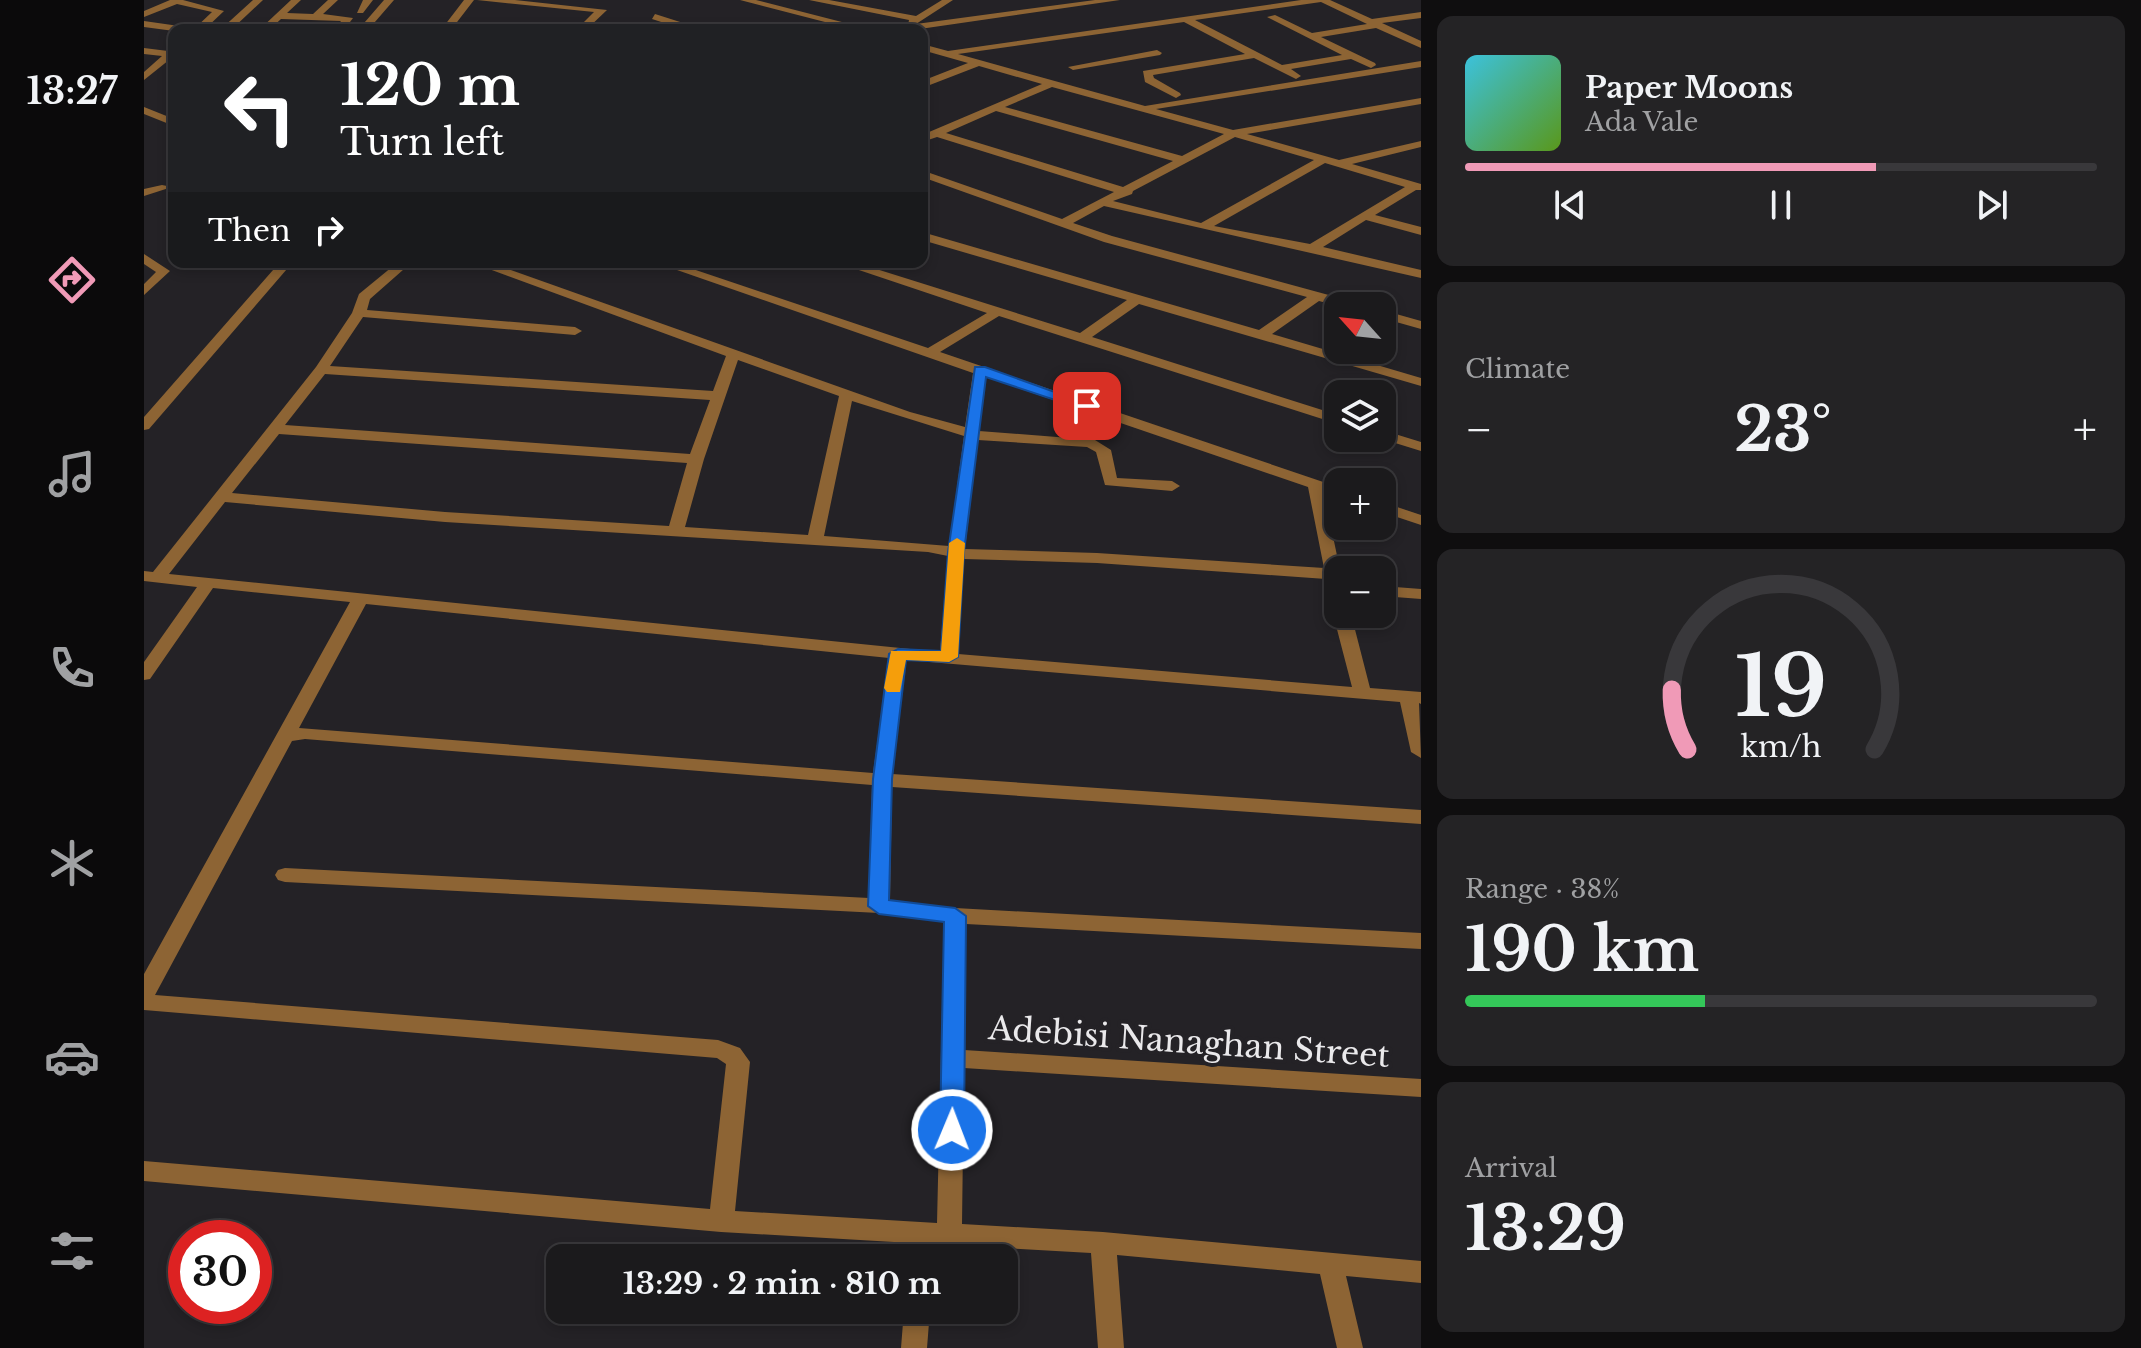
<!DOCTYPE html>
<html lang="en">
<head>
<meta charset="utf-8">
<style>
	:root { --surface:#1b1a1c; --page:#242325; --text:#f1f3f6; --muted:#a0a1a3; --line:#39383b; --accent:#f09ab7 }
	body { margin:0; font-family:"Libre Baskerville",serif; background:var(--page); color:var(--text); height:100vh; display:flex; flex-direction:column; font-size:30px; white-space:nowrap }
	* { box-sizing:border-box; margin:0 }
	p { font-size:26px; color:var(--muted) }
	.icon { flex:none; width:44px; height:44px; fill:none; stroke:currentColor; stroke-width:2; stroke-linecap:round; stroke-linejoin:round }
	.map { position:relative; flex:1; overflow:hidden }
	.side { display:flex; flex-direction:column; gap:16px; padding:16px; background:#0f0e0f; width:720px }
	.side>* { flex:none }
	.guide { position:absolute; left:24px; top:24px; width:760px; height:244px; border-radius:16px; box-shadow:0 4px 12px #0003,0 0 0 2px var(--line); background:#202124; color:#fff; overflow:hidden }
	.needle { width:52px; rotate:297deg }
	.buttons { position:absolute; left:1180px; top:292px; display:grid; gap:16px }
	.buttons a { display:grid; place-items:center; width:72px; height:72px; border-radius:16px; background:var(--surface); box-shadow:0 4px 12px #0003,0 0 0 2px var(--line); font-size:40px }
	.speed { position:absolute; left:24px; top:1220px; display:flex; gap:16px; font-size:40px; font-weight:700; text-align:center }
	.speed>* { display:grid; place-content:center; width:104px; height:104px; border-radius:50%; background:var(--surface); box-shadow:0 4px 12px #0003,0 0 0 2px var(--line); line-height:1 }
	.speed .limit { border:12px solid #d22; background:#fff; color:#111 }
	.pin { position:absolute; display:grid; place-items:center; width:68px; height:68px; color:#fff; margin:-34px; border-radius:16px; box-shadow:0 4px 12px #0006 }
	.me { position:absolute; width:88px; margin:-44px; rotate:1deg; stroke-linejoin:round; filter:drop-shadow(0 0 6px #0008) }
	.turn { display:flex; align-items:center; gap:28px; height:168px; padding:0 40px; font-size:36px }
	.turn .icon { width:104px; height:104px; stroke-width:2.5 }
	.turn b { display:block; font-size:56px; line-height:68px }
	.then { display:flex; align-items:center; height:76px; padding:0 40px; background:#0003; gap:16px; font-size:30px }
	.big { font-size:60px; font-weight:700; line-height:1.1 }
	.side .widget { flex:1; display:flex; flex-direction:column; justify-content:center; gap:12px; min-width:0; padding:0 28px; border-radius:16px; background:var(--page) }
	.side .dial { align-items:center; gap:0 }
	.dial svg { height:208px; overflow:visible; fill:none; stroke:var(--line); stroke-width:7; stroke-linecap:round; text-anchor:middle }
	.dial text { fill:var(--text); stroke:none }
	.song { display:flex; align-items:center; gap:24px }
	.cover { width:96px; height:96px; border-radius:12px; background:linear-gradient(135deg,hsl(190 70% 55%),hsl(90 70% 35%)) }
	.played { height:8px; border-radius:4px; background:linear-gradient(90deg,var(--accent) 65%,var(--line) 65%) }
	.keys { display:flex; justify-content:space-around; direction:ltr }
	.heat { display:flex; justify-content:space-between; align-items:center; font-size:44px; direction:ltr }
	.charge { height:12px; border-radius:6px; background:linear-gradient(90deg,#34c759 38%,var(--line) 0) }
	.trip { position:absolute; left:402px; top:1244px; width:472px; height:80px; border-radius:16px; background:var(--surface); box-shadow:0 4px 12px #0003,0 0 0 2px var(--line); font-weight:700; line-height:80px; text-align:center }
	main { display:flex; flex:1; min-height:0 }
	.dock { display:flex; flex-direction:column; width:144px; justify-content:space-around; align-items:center; background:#0b0a0b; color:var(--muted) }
	.dock .icon { width:56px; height:56px }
	.dock .current { color:var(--accent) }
	.dock b { font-size:36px; color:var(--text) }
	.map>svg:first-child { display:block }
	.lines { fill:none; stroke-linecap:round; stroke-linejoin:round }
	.minor { fill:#8d6434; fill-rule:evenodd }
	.route { fill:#1a73e8; stroke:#114b97; stroke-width:2 }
	.slow { fill:#f59e0b }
	.labels { text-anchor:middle; stroke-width:8; stroke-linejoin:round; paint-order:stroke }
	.near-street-label { font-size:32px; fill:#eae9eb; stroke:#242226 }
</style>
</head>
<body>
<main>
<nav class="dock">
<b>13:27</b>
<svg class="icon current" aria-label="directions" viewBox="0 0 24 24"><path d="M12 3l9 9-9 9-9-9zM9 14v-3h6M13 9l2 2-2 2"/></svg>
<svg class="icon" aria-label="music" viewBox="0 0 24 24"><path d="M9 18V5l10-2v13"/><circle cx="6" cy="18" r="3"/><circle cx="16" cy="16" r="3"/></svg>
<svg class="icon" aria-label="phone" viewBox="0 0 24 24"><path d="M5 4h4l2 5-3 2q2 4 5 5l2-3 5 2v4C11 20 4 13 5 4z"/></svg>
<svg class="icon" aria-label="climate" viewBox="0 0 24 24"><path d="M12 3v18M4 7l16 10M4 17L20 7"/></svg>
<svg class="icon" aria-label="car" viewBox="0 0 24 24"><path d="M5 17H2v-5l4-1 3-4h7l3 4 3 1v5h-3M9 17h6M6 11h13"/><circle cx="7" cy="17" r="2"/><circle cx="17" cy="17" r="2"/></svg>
<svg class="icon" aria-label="filters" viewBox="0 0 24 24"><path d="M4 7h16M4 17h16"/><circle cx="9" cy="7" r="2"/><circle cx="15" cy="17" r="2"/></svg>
</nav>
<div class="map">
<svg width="1277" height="1348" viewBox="0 0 1277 1348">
	<rect width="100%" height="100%" fill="#242226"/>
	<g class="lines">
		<!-- minor -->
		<path class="minor" d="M26,0H39L80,11L60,30H49L68,12L33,4L0,17V11Z
			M109,0H119L87,30H76Z
			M147,0H157L143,13L169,14L184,0H194L179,14L209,18L200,30H190L197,21L137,19L125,30H115Z
			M219,0H229L219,13H213Z
			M240,0H250L224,30H214Z
			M320,0H330L310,26L344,30H297Z
			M333,0H371L463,10L442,30H432L450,12Z
			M596,0H612L729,30H712Z
			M665,0H685L772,16L798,0H809L772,24L951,0H976L769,30L750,29L764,25L765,20Z
			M1157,0H1186L1228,19L1277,12V18L1238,23L1277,41V48L1232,28L1177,37L1231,63L1232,65L1227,68L1207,59L1147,69L1157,76L1152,79L1110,58L1009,75L1010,78L1036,93L1037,95L1032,98L1001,82L999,71L1101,54L1040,22L814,54L1001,106L1277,61V67L1012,109L1089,130L1277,98V104L1103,134L1195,160L1277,141V147L1208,164L1277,184V190H1272L1231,215L1277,227V235L1222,220L1179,247L1277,270V278L960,206L929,223L968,236L1214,303L1216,306H1194L1175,301L1128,334L1277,378V386L995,304L948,337L1194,415V424L855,316L796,352L1194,487V497L1180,493L1196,570H1194V604L1185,599L1182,579L953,563L820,559L814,654L1208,687L1189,614L1194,610V614H1207L1226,688L1277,692V704L1275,703L1277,758L1267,752L1256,702L762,660L748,774L1277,810V824L748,787L746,900L811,908L1277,933V949L822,924L820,1050L1277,1079V1097L820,1068L818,1224L959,1232L1277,1261V1283L1202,1276L1219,1348H1193L1176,1274L973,1255L980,1348H954L947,1253L792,1244L791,1258H765L767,1243L577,1232L0,1181V1161L566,1209L582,1064L573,1058L0,1010V974L206,602L69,588L6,679L0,680V662L53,587L0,581V571L9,572L172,367L208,313L215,294L254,262H268L226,299L223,310L431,327L438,331L431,335L219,317L186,366L569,391L582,356L326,262H344L766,412L821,427L829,373L510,262H528L784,348L843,313L691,262H710L936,333L983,300L778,240V232L1115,330L1163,297L960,242L778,177V171L783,172L918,219L970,192L793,137L778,142V135L898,84L835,66L778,88V81L824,63L778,50V44L804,51ZM1177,2L1223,24L1168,33L1131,15L1123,17L1198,55L1138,65L1051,20ZM908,87L1080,134L1038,156L861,107ZM852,111L1029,161L979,187L802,133ZM1091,137L1170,160L1057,223L969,201L988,194L989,191ZM1181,163L1261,187L1166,244L1070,226ZM594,360L695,396L664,535L541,527L560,459ZM181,374L566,400L546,454L141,425ZM842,377L1164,487L1180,568L953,553L821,549L834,440L943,447L952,452L961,485L1028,491L1036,486L1028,481L973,478L967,450L951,440L835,431ZM708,401L820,436L805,546L680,536ZM135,434L543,463L525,526L301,512L88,493ZM81,502L301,522L784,552L804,556L796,652L25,574ZM222,604L745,658L729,773L155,728ZM161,739L728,785L725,898L141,868L134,870L131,875L134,880L141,882L735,913L800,922L793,1223L591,1211L606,1062L596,1048L574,1040L11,995L148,741Z
			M511,14L555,28L557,30H542L508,19Z
			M0,21L42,27L47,30L30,31L0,27Z
			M0,48L24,51L30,48V56L0,80V72L18,56L0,54Z
			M1013,50L1018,53L1016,55L929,70L924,67Z
			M0,107L30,119V126L0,114Z
			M18,185L28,187L0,196V189Z
			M0,254L26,271L0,295V284L12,272L0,264Z
			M136,262H149L5,429L0,430V417Z
			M1238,310L1277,321V329L1238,318Z
			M1238,430L1277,442V451L1235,438H1238Z
			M1238,502L1277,515V525L1238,512Z
			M1238,586L1277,589V599L1238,596Z
			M760,1310H786L783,1348H757Z"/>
	</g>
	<!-- route -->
	<path class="route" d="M831,367H841L950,406L938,409L842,377L820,552L814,657L805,662L762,660L748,779L745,900L811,908L822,916L820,1130L817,1137L808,1140L800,1137L796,1130L800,922L735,914L724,906L729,779L745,654L754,649L797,651L804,552Z"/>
	<!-- slow -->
	<path class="slow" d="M813,538L821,543L814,657L805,662L762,660L756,692H743L740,688L747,651H797L805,543Z"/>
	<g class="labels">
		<!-- near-street labels -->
		<g class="near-street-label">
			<text transform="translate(1045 1042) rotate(4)" y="11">Adebisi Nanaghan Street</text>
		</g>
	</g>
</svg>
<div class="buttons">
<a><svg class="needle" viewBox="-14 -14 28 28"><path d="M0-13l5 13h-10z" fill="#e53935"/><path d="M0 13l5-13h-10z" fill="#a0a1a3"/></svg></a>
<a><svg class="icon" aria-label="layers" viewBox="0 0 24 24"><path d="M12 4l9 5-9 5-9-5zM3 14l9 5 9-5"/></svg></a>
<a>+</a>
<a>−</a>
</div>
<div class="speed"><div class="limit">30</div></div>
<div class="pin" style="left:943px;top:406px;background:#d93025"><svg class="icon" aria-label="arrive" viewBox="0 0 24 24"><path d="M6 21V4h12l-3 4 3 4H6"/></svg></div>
<svg class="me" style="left:808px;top:1130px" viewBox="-20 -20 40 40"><circle r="17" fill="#1a73e8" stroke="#fff" stroke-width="3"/><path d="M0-11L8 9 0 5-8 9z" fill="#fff"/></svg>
<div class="trip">13:29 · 2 min · 810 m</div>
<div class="guide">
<div class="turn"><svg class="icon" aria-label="left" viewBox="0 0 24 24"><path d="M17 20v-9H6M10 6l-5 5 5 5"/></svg><div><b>120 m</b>Turn left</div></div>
<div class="then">Then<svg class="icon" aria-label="right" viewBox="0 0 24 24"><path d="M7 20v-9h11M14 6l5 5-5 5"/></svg></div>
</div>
</div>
<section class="side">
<div class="widget">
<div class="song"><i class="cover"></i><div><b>Paper Moons</b><p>Ada Vale</p></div></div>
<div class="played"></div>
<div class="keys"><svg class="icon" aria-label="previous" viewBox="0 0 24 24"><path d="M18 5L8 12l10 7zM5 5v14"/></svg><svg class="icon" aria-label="pause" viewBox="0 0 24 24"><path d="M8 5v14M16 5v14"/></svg><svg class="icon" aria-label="next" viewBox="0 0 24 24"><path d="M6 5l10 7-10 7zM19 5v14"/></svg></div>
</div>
<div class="widget"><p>Climate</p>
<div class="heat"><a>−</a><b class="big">23°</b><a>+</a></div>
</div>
<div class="widget dial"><svg viewBox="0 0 100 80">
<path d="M14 69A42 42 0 1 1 86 69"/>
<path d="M14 69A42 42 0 0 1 8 46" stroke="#f09ab7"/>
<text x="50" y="56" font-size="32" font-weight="700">19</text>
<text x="50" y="72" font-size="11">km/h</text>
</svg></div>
<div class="widget"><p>Range · 38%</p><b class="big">190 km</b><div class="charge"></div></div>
<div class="widget"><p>Arrival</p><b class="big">13:29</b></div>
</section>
</main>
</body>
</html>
